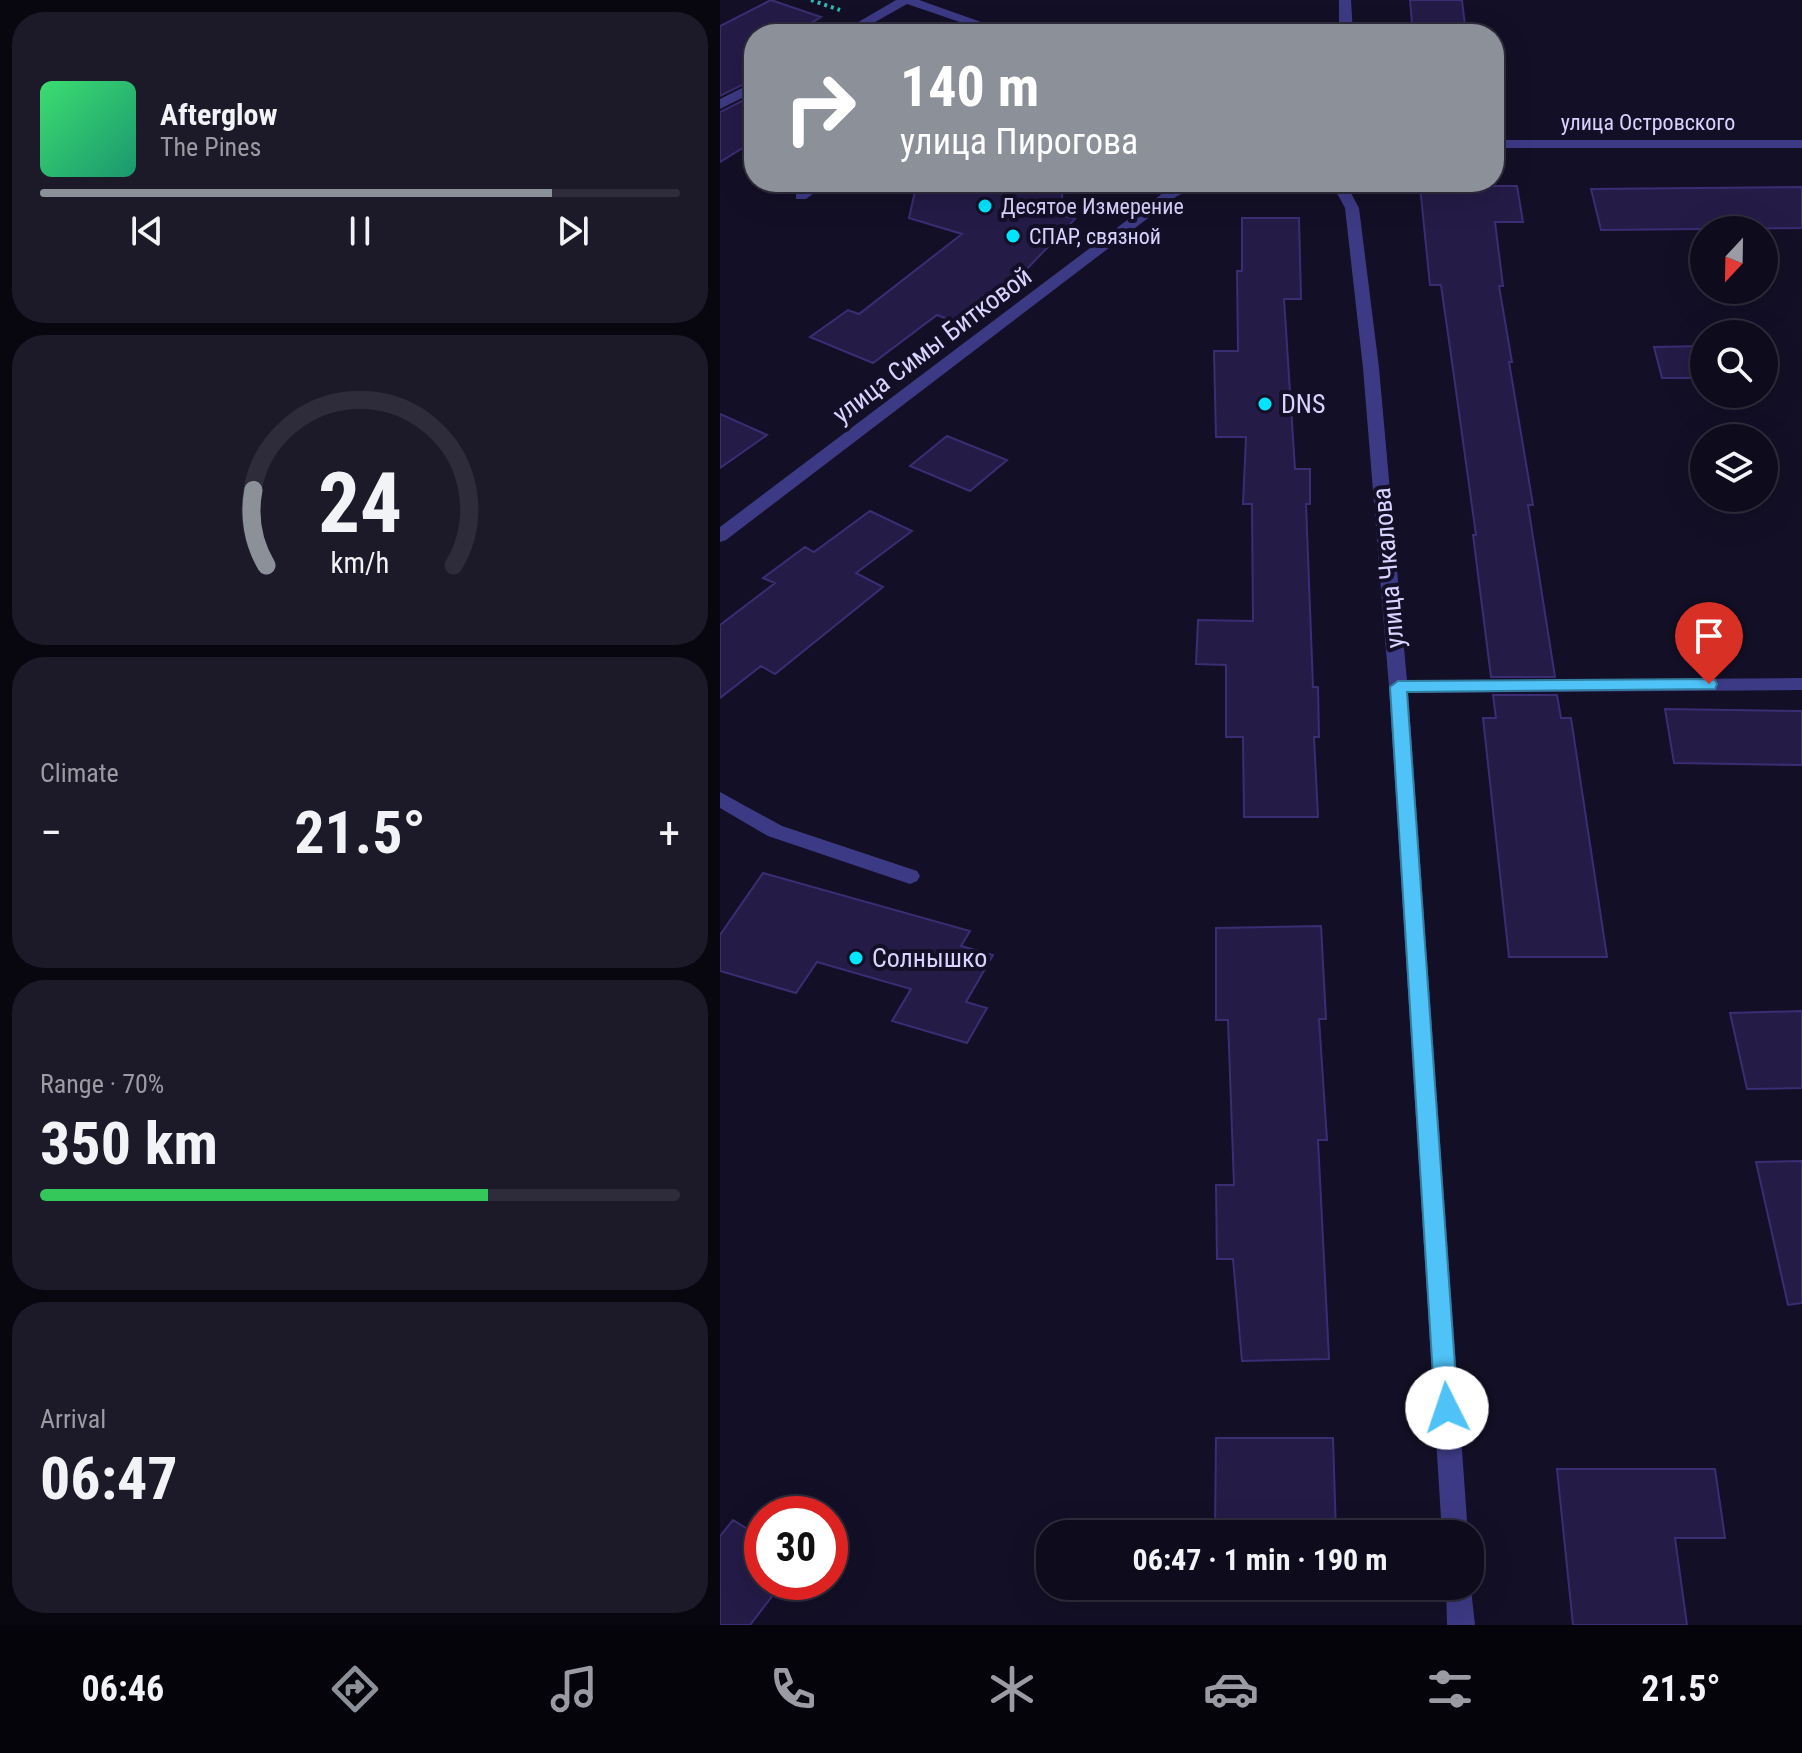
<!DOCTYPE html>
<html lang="en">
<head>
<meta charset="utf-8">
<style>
	:root { --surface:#0e0b1c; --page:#1c1929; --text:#f1f3f6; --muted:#9b9ba3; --line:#2e2b3b; --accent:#8c9099 }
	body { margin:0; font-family:"Roboto Condensed",sans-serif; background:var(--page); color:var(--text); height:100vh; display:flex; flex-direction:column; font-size:30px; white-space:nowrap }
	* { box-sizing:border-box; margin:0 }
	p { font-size:26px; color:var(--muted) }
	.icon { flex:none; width:44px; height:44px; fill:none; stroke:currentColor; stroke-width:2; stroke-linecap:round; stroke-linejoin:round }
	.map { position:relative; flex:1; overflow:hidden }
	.side { display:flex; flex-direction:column; gap:12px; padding:12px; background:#08060f; width:720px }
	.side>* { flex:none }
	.banner { position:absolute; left:24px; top:24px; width:760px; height:168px; border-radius:32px; box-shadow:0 8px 32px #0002,0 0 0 2px var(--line); background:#8c9099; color:#fff; overflow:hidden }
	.needle { width:52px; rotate:202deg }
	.controls { position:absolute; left:970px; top:216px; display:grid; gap:16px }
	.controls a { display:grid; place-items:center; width:88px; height:88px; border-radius:50%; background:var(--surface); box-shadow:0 8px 32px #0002,0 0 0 2px var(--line); font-size:40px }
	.speed { position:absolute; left:24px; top:1496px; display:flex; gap:16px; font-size:40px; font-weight:700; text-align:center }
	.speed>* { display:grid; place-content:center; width:104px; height:104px; border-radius:50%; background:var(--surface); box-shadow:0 8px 32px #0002,0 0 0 2px var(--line); line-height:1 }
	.speed .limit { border:12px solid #d22; background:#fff; color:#111 }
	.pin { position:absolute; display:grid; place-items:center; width:68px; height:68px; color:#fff; margin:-82px -34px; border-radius:50% 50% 50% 0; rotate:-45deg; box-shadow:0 0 8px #0007 }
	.pin .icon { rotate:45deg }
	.me { position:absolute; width:88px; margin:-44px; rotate:356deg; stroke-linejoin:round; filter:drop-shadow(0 0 6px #0008) }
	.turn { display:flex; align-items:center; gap:28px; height:168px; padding:0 24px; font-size:36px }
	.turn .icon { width:104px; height:104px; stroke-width:2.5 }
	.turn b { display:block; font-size:56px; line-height:68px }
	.big { font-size:60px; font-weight:700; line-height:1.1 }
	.side .tile { flex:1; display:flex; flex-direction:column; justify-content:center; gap:12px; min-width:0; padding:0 28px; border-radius:32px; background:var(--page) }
	.side .dial { align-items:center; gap:0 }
	.dial svg { height:208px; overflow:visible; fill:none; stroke:var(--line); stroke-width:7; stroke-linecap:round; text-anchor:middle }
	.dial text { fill:var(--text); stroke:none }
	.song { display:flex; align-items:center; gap:24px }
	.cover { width:96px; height:96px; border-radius:12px; background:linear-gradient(135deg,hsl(140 70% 55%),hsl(160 70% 35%)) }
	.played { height:8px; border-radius:4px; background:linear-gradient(90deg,var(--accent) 80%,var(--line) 80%) }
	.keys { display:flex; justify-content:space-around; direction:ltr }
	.heat { display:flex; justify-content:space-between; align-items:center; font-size:44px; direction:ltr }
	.charge { height:12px; border-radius:6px; background:linear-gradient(90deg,#34c759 70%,var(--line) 0) }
	.trip { position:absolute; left:316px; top:1520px; width:448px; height:80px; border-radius:32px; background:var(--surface); box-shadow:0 8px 32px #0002,0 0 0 2px var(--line); font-weight:700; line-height:80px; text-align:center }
	.tab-bar { display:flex; height:128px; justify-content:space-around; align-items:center; background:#06040b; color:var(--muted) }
	.tab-bar .icon { width:56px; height:56px }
	.tab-bar .current { color:var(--accent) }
	.tab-bar b { font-size:36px; color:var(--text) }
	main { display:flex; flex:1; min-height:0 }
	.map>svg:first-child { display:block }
	.building { fill:#241b47; stroke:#3b2d73; stroke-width:2 }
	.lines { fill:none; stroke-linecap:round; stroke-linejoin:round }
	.path { stroke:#2fb8b0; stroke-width:4; stroke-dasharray:3 4; stroke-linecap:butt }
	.minor { fill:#3d3a85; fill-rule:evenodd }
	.route { fill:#4fc3f7; stroke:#337fa1; stroke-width:2 }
	.poi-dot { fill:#00e5ff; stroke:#130f26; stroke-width:3 }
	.labels { text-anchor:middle; stroke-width:8; stroke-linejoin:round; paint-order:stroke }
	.far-street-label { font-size:22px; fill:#d9d4ff; stroke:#130f26 }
	.far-poi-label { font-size:22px; fill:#d9d4ff; stroke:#130f26; text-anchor:start }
	.street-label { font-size:26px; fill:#d9d4ff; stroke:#130f26 }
	.poi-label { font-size:26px; fill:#d9d4ff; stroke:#130f26; text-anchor:start }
</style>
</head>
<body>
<main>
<section class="side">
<div class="tile">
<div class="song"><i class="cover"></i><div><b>Afterglow</b><p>The Pines</p></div></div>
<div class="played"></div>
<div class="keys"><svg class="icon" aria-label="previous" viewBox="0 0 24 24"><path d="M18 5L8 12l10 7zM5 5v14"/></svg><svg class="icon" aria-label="pause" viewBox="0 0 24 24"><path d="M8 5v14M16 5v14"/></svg><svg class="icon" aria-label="next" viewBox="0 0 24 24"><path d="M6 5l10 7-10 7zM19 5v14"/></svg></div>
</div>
<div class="tile dial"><svg viewBox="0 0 100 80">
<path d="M14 69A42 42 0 1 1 86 69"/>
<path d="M14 69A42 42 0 0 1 9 40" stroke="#8c9099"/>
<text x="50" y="56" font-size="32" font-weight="700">24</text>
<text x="50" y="72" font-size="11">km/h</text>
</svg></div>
<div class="tile"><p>Climate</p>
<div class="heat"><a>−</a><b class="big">21.5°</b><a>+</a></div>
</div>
<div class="tile"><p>Range · 70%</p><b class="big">350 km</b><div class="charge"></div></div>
<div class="tile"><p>Arrival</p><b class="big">06:47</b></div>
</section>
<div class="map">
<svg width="1082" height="1625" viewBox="0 0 1082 1625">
	<rect width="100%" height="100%" fill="#130f26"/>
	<!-- building -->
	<path class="building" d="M51,0L101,17L73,34H34V79L0,96V26Z
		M690,0H742L746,34H693Z
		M34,95V141L0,162V112Z
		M197,182H343L341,215L355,219L299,277L241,324L217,315L153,363L90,337L128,310L139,314L242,234L189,218Z
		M700,186H797L803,222H775L783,286H779L792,362H789L813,505H808L835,677H771L753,535H756L732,362L721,285H710Z
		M1082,187V228L881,230L871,189Z
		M522,218H579L581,299H564L575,469H590V504H586L593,687H598L599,737H594L598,817H524L523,737H506V665L476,664L478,620L533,621L532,504H523L526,437H496L494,351H518L517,271H522Z
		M984,346V378H942L934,347Z
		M0,414L47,435L0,468Z
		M227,436L287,460L250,491L190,466Z
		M150,511L192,531L136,573L163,587L55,674L41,666L0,698V625L55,583L43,578L85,547L94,552Z
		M773,695H837L841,718H851L887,957H789L763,718H776Z
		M945,709L1082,711V765L954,763Z
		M43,873L250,931L241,946L273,955L246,1002L267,1008L247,1043L172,1021L191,989L97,962L76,993L0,971V935Z
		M601,926L606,1019H599L607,1140H598L609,1359L522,1361L513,1259H497L496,1185H514L508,1020H496V928Z
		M1082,1011V1088L1027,1089L1010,1013Z
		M1082,1161V1303L1068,1305L1036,1162Z
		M496,1438H613L616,1534H495Z
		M837,1469H995L1005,1538H955L967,1625H853Z
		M13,1520L42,1538V1582H63L30,1625H0V1536Z"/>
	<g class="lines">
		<!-- path -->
		<path class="path" d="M91,0L120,10
			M183,30L194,34"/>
		<!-- minor -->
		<path class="minor" d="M176,0H199L295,34H275L187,4L134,34H118Z
			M619,0H631L633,34H619Z
			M34,82V92L0,109V99Z
			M774,140H1082V148H774Z
			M92,182H109L86,199H76V193Z
			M471,182H492L457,196L6,540L0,542V527L447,190Z
			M519,182H564C554,189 529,189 519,182Z
			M611,182H625L639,208L659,368L687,681L1082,678V690L688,693L748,1534H722L669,687L643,368L625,208Z
			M0,792L62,826L197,871L200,876L197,881L190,884L48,836L0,808Z
			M750,1580L755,1625H727L726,1586H750Z"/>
	</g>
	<!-- route -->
	<path class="route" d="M989,679L995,680L997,684L995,689L687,692L738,1408L735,1416L727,1419L719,1416L715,1408L670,687L678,681Z"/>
	<!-- markers -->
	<g class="poi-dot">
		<circle cx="265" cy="206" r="8"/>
		<circle cx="293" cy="236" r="8"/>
		<circle cx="545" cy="404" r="8"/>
		<circle cx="136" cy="958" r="8"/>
	</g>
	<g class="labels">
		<!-- far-street labels -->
		<g class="far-street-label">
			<text x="928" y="130">улица Островского</text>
		</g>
		<!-- far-poi labels -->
		<g class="far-poi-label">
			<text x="281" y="214">Десятое Измерение</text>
			<text x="309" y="244">СПАР, связной</text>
		</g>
		<!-- street labels -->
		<g class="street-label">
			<text transform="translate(212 345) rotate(-37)" y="9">улица Симы Битковой</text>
			<text transform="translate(668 568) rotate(-95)" y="9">улица Чкалова</text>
		</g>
		<!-- poi labels -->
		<g class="poi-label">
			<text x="561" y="413">DNS</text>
			<text x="152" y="967">Солнышко</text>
		</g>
	</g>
</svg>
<div class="controls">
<a><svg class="needle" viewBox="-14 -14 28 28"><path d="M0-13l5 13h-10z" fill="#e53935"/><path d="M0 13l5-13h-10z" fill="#9b9ba3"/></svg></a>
<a><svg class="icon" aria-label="search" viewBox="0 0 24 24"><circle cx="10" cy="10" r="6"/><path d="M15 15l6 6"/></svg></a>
<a><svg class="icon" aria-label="layers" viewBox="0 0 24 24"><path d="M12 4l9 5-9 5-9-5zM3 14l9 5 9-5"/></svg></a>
</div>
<div class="speed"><div class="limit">30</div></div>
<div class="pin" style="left:989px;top:684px;background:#d93025"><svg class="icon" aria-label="arrive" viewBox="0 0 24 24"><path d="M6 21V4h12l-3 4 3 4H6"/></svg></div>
<svg class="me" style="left:727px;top:1408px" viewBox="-20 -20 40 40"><circle r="19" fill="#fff"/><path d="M0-13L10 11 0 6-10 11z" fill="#4fc3f7"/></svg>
<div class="trip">06:47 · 1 min · 190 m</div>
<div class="banner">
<div class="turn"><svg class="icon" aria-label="right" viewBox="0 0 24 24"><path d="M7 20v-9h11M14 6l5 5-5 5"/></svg><div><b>140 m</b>улица Пирогова</div></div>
</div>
</div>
</main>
<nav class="tab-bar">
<b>06:46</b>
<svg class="icon current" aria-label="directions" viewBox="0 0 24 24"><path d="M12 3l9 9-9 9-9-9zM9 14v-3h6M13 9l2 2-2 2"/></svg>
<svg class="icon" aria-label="music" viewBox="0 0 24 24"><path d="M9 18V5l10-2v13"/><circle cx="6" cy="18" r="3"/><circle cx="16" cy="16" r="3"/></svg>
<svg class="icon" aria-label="phone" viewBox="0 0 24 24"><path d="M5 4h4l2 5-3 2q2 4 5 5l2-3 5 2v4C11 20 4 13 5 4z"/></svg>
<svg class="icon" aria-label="climate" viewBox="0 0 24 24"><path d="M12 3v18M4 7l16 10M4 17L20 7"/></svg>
<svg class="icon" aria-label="car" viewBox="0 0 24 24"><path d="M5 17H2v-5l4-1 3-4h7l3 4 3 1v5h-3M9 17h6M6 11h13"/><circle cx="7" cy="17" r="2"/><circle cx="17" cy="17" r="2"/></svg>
<svg class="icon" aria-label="filters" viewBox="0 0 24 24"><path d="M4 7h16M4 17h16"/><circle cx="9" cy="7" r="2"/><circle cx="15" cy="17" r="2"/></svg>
<b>21.5°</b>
</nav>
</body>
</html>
